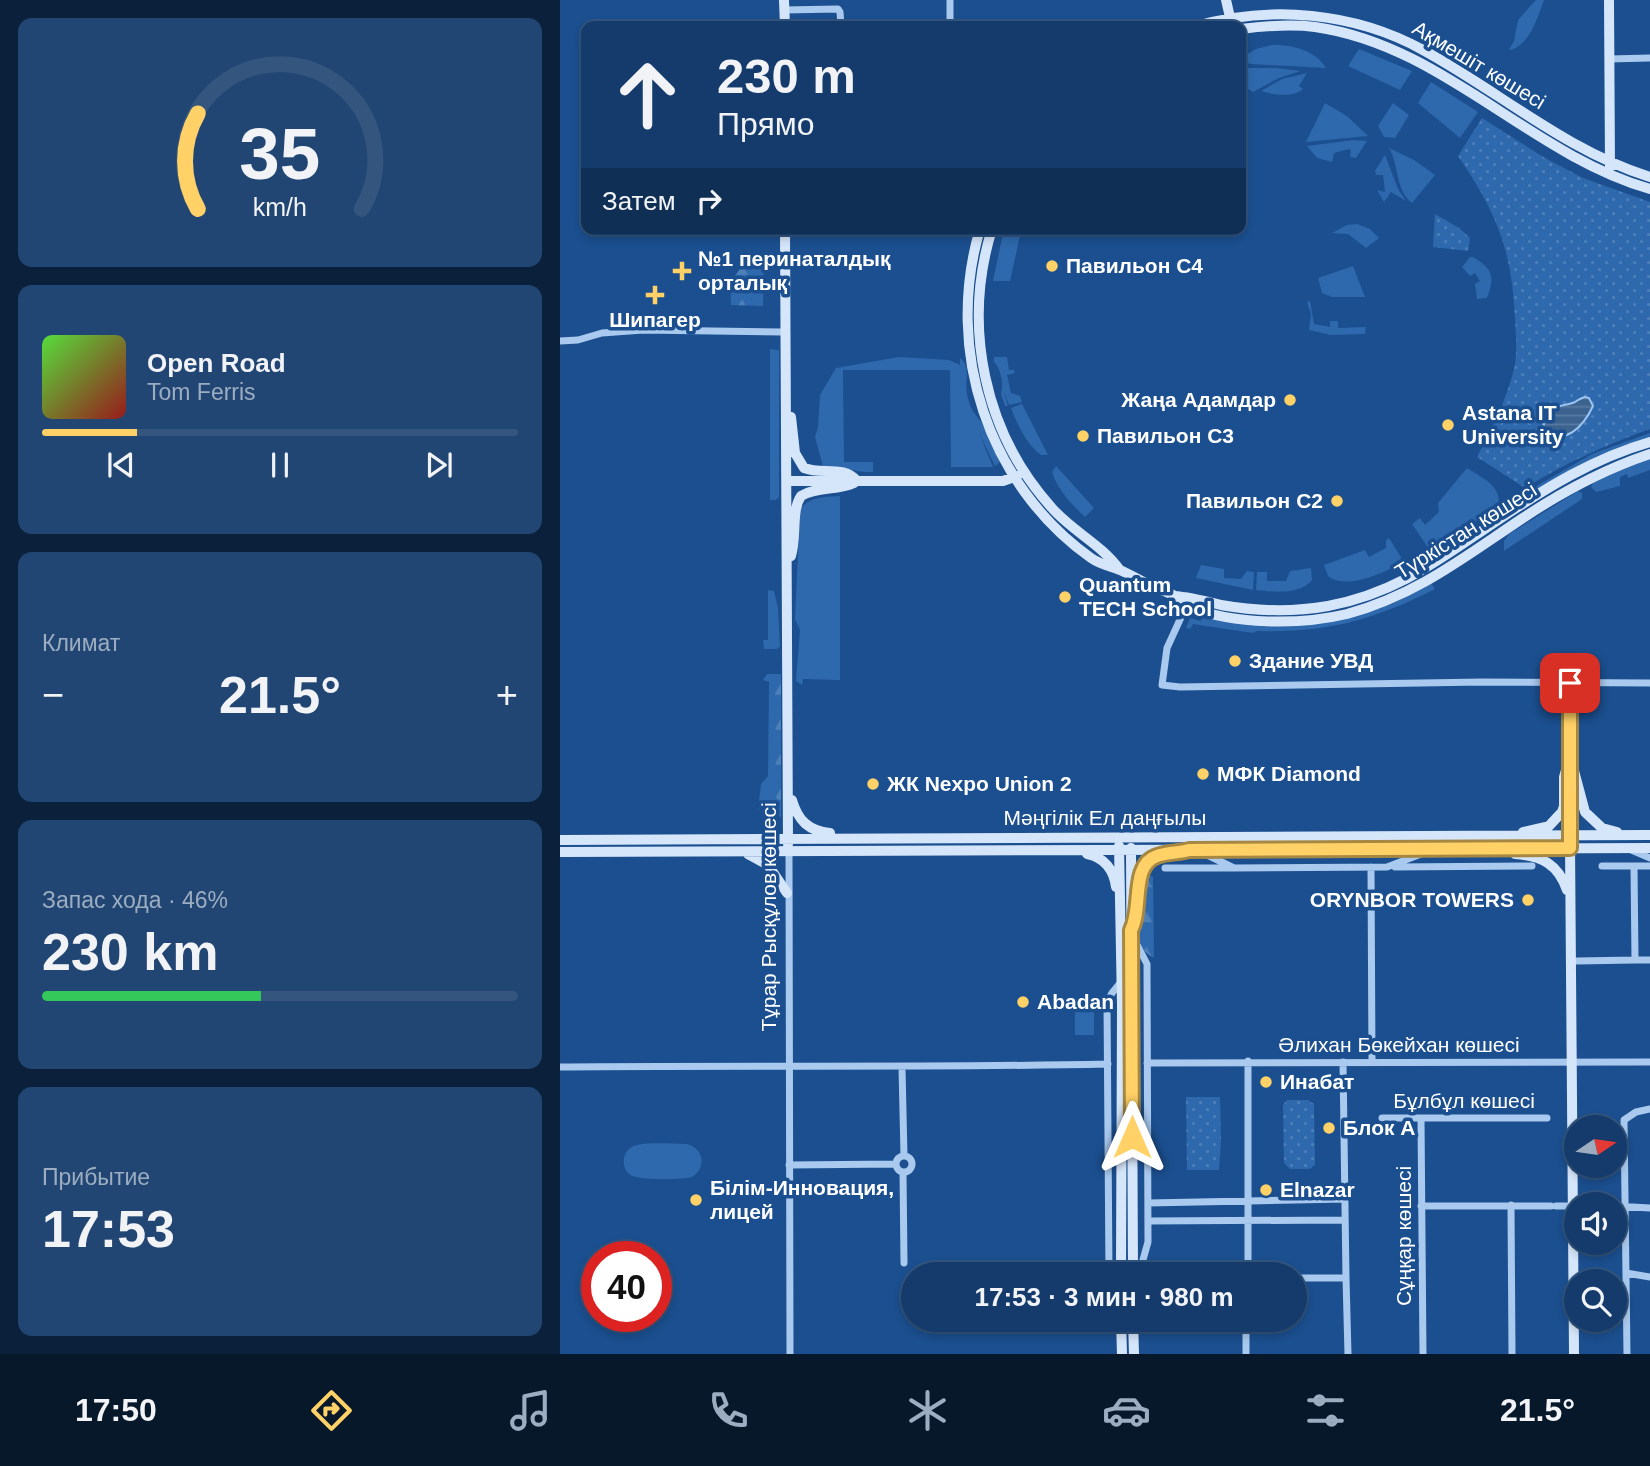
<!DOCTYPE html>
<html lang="ru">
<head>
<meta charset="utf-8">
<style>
	:root { --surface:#143b6b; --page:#214673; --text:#f1f3f6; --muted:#9dadc1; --line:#33557e; --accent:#ffd166 }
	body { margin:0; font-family:Helvetica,sans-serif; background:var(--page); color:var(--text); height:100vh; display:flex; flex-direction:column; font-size:26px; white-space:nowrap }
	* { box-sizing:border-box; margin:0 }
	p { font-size:23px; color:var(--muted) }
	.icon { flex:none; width:38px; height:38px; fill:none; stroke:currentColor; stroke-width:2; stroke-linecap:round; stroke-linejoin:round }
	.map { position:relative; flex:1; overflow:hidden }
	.drawer { display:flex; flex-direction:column; gap:18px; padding:18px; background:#0b203b; width:560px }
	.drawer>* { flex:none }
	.guide { position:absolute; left:21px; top:21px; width:665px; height:214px; border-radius:14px; box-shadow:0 4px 10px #0003,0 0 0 2px var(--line); background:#143b6b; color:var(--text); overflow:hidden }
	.needle { width:46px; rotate:77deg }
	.fabs { position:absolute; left:1004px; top:1115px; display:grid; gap:14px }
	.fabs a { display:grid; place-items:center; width:63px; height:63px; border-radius:50%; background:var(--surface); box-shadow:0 4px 10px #0003,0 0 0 2px var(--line); font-size:35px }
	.speed { position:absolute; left:21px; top:1241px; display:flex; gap:14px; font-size:35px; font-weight:700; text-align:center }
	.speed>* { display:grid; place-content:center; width:91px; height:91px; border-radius:50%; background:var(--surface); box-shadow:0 4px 10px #0003,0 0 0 2px var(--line); line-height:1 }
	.speed .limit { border:10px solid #d22; background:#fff; color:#111 }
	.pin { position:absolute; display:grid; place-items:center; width:60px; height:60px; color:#fff; margin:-30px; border-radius:14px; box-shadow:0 4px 10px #0006 }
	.me { position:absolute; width:77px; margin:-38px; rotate:0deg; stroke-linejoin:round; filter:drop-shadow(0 0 5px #0008) }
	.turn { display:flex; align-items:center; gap:24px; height:147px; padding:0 21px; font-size:32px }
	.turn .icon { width:91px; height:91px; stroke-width:2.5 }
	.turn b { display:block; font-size:49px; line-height:60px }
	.then { display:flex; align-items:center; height:66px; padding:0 21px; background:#0003; gap:14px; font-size:26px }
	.big { font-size:52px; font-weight:700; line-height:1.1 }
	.drawer .widget { flex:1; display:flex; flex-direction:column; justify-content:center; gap:10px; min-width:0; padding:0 24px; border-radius:14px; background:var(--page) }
	.drawer .dial { align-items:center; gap:0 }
	.dial svg { height:182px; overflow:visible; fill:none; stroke:var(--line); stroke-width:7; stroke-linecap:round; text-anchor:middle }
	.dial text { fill:var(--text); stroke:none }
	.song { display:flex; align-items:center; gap:21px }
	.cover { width:84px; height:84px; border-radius:10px; background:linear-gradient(135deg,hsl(110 70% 55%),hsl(0 70% 35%)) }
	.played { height:7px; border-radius:4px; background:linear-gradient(90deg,var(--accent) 20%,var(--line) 20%) }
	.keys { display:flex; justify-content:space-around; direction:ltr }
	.heat { display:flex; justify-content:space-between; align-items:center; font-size:38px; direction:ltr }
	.charge { height:10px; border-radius:5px; background:linear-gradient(90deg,#34c759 46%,var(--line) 0) }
	.trip { position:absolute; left:341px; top:1262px; width:406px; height:70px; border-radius:35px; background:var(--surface); box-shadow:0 4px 10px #0003,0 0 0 2px var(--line); font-weight:700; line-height:70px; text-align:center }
	.tabs { display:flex; height:112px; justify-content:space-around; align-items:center; background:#08182b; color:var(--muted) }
	.tabs .icon { width:49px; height:49px }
	.tabs .selected { color:var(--accent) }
	.tabs b { font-size:32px; color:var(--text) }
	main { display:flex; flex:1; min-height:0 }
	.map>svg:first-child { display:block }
	.grass { fill:#2e69ad }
	.forest { fill:url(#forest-firs) }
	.park { fill:url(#park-dots) }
	.water { fill:url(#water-rules); stroke:#9cc4f0; stroke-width:2 }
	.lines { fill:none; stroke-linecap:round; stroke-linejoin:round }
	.street { stroke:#a9c9ee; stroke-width:7 }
	.secondary { stroke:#d6e6fa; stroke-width:10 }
	.route-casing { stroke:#a68842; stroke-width:18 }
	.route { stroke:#ffd166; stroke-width:12 }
	.poi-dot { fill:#ffd166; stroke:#1b4f8f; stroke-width:2.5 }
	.labels { text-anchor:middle; stroke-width:7; stroke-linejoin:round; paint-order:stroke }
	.street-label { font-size:21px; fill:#fff; stroke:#1b4f8f }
	.poi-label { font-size:21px; font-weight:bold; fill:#fff; stroke:#1b4f8f; text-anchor:start }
</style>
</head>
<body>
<main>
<section class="drawer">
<div class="widget dial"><svg viewBox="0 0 100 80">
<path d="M14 69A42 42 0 1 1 86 69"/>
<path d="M14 69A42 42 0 0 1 14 27" stroke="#ffd166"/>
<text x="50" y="56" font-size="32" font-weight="700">35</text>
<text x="50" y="72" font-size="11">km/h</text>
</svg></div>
<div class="widget">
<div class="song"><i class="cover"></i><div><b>Open Road</b><p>Tom Ferris</p></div></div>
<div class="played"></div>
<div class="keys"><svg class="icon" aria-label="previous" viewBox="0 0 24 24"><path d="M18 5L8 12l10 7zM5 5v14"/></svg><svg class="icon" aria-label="pause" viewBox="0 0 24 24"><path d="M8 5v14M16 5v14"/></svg><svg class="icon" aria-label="next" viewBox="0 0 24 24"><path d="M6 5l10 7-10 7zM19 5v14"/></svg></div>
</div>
<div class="widget"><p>Климат</p>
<div class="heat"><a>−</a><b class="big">21.5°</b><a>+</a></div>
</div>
<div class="widget"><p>Запас хода · 46%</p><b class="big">230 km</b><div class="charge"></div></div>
<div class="widget"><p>Прибытие</p><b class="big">17:53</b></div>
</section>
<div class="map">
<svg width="1090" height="1354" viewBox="0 0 1090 1354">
	<defs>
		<pattern id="forest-firs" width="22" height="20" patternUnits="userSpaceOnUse" patternTransform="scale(1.75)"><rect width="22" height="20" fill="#2e69ad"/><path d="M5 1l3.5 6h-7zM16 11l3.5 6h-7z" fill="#4d80b9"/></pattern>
		<pattern id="park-dots" width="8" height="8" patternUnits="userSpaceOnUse" patternTransform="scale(1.75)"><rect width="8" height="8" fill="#2e69ad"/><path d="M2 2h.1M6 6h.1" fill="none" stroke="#4d80b9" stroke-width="1.8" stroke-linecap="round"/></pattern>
		<pattern id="water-rules" width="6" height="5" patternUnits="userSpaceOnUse" patternTransform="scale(1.75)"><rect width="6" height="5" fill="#3c6290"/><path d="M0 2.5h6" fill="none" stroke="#597aa1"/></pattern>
	</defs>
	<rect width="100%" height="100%" fill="#1b4f8f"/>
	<!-- grass -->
	<path class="grass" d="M976,0H984C978,17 969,47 949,50L954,41L958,20Z
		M712,45C731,44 757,51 766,68L690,64L681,58L696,49Z
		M799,49L852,71L840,90L788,66Z
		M688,68H716L741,71L719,78L693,92L687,88Z
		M747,73L739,86L743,89C733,98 714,95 701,91L722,79Z
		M871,82L918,112L900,138L858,103Z
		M765,103L787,116L808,136L746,142Z
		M833,103L849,115L835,138L824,137L818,126Z
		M794,140L807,141L796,158L790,157L791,151L789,149L774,153L772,162L757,158L747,146Z
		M829,148L854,160L875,175L852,203C835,190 839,164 829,148Z
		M825,155L838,189L846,201L831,192L824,202L817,190L825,192L823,175H816L815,171Z
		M797,224L810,229L819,238L806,248L788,234L772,233L787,225Z
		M444,229L460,236L450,281H433Z
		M910,257H913C933,269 935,277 927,298L917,299L915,284L920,281L915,273L910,276L902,267Z
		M793,266L805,297H772L762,293L758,278Z
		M750,301L754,324L770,327V321H778V328L806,327L805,334L771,335L749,330L751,314L747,302Z
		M210,349L219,350V497L216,500H210Z
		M339,357L389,360L400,365V358C412,368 404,381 407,394C411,411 412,409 421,422C429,434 434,450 440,462L435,466L419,433L433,467H391L390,370H283L284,462H313V472C296,473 281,465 263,466L255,437L258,427L260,395L276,368Z
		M434,357H447L449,370H454L455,373L447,375L451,393L460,396L462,402L449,405L444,391L448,406H445L441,394C444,386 441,368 434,362Z
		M462,404L488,455H481C467,445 457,424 451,408Z
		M1090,433V437L1060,447L978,489L968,491L1032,454Z
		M1090,459V470L1068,478L1067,474L1060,477V486L1036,492L1031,487L1036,479Z
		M496,466L534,508L525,517C512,505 497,489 492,472Z
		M907,468C921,477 947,489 936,508L871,552L852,524L860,518L865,525L879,512L878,503Z
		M1018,491L1022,493V499L944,551V541L949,534Z
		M280,496V680L243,679L242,685L236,681L240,630L235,619L240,510C250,496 264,497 280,496Z
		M829,538L844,562C825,572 787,591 768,576L764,565L805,550L809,557L826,548V540Z
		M641,565L664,569V578L681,579L687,571L694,572L693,590L636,578Z
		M751,568L752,580C740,595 714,592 696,590L697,572H707V581H726L730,571Z
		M872,584L875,589C814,620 766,633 697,631L693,633L633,624L630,629L626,628L630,618L641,621L643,615L682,623L789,618L832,604Z
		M208,590L214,591L218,608L220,646L217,649H204L203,640H208Z
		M207,674H221V818L213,809H198L201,784L208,776L209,682L203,680Z
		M515,998H534V1035H515Z
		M127,1144C144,1149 147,1167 132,1177C119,1180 88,1180 76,1177C59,1174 60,1148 77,1145C92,1142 111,1144 127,1144Z"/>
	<!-- forest -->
	<path class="forest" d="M186,260H201L204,263L203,306L171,305L170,283Z
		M221,674V802L216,798L215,679Z
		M584,871L593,877L594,958C569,944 582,931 583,910C583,896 582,884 584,871Z"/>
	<!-- park -->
	<path class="park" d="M922,118L985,158L1023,178L1090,202V429C1046,445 1005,463 965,488L917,457C931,430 945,403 953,373C958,356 956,337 955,320C952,250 937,213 898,156Z
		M875,214L899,228L910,238L908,251L873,247Z
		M626,1097H660L661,1140L659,1170H627Z
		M727,1100H748L754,1104L755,1165L750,1169H730L724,1163L723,1105Z"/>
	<!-- water -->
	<path class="water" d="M1025,397L1029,398L1033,406C1008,459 969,430 989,411C996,404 1007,406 1015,402C1018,400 1021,398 1025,397Z"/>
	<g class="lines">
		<!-- street -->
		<path class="street" d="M390,0V26
			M224,10L278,9L280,12L281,26
			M1049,59L1090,58
			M0,341L18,340L42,333L83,330L223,332
			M628,602L607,648L602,685L620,687L922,682L1090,683
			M1010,836L1011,683
			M1069,849L1090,858
			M229,851L230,1354
			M639,851L674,868L827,867L869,851
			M1042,866H1090
			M1074,866L1075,960H1090
			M811,867L812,1062
			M835,867L972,866
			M605,868H671
			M573,937L587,964L588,1242L579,1274
			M1017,961L1075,960
			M587,1063L1090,1062
			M0,1067C183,1065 365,1068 548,1064
			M342,1068L344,1156
			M822,1118H987
			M861,1118L863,1354
			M336 1164a8 8 0 1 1 16 0a8 8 0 1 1-16 0Z
			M229,1165L336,1164
			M343,1172L344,1263
			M588,1203L784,1199
			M951,1205L952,1354
			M861,1206H991
			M996,1206H1016
			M1055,1206L1090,1208
			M588,1221L785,1220
			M1066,1273L1090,1277
			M549,1274L547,1002L552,993L561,982
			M688,1274V1061
			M735,1278H786L783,1062
			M786,1278L788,1354
			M549,1320L561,1334
			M686,1354V1320
			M1067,1354L1064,1120L1076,1112L1090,1109"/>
		<!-- secondary -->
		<path class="secondary" d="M224,0L225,26
			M666,0L672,26
			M1049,0L1050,167
			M636,26C711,5 794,12 863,50C940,92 1005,150 1090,177
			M681,29C705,26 731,24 755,27C883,45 969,154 1090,189
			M225,229L228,844
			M420,229C384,350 428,485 531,558C541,565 550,566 560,570C571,575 582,581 593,587C600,590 607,592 613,595C619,599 623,604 630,607C674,625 741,625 787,614C857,595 904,557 963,518C1002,492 1045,469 1090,454
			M432,229C402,326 424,433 492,508C512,531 542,545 559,569
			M231,417L235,453L244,468C262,475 284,465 297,481
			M228,481H443L457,476
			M231,556C237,536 231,511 241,496C257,486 277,491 294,483
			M614,596C630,597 645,601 661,605C695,611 734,612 768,606C838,593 881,558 938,520C986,488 1034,458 1090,442
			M1010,756L1025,812L1042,828L1057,832
			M232,800C238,821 249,831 270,833
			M963,832L989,826L1002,812L1004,806V777L1010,756
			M0,840L1090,835
			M1010,844L1014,1354
			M559,846L562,1006L561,1274
			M571,848L573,1274
			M0,852L1090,848
			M188,854L208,865L227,893
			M527,854C544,857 554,870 556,887
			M955,854C982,856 998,864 1007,890
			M575,920C581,895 571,861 604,854
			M561,1320L562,1354
			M573,1320L574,1354"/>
	</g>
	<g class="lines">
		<!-- route casing -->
		<g class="route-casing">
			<path id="route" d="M572,1137L571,930C583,908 570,865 597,856C607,852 619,853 629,850L1010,848V683"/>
		</g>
		<!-- route -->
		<use href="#route" class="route"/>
	</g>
	<!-- markers -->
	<g class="poi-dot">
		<circle cx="492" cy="266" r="7"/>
		<path d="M118.5 260.5h7v7h7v7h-7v7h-7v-7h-7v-7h7z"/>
		<path d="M91.5 284.5h7v7h7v7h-7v7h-7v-7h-7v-7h7z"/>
		<circle cx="730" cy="400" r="7"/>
		<circle cx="888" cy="425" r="7"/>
		<circle cx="523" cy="436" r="7"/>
		<circle cx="777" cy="501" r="7"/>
		<circle cx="505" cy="597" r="7"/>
		<circle cx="675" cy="661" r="7"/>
		<circle cx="643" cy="774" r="7"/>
		<circle cx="313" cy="784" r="7"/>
		<circle cx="968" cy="900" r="7"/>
		<circle cx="463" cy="1002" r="7"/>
		<circle cx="706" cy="1082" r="7"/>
		<circle cx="769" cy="1128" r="7"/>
		<circle cx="706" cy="1190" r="7"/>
		<circle cx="136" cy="1200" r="7"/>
	</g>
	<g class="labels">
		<!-- street labels -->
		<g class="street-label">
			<text transform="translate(919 65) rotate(31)" y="7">Ақмешіт көшесі</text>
			<text transform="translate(906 531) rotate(-32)" y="7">Түркістан көшесі</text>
			<text x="545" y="825">Мәңгілік Ел даңғылы</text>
			<text transform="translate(209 917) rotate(-90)" y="7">Тұрар Рысқұлов көшесі</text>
			<text x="839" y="1052">Әлихан Бөкейхан көшесі</text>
			<text x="904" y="1108">Бұлбұл көшесі</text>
			<text transform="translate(844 1236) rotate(-90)" y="7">Сұңқар көшесі</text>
		</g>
		<!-- poi labels -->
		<g class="poi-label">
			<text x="138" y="266">№1 перинаталдық<tspan x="138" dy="24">орталық</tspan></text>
			<text x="506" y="273">Павильон С4</text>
			<text x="95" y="327" text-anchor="middle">Шипагер</text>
			<text x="716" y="407" text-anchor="end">Жаңа Адамдар</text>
			<text x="902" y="420">Astana IT<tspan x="902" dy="24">University</tspan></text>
			<text x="537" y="443">Павильон С3</text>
			<text x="763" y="508" text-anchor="end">Павильон С2</text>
			<text x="519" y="592">Quantum<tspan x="519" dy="24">TECH School</tspan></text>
			<text x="689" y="668">Здание УВД</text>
			<text x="657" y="781">МФК Diamond</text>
			<text x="327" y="791">ЖК Nexpo Union 2</text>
			<text x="954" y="907" text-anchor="end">ORYNBOR TOWERS</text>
			<text x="477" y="1009">Abadan</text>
			<text x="720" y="1089">Инабат</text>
			<text x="783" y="1135">Блок А</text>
			<text x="150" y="1195">Білім-Инновация,<tspan x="150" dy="24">лицей</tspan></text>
			<text x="720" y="1197">Elnazar</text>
		</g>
	</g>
</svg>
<div class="fabs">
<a><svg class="needle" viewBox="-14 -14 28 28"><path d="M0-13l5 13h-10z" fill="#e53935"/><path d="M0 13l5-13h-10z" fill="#9dadc1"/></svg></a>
<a><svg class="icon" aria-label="sound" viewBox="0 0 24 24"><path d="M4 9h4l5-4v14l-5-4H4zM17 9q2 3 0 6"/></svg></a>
<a><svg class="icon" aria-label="search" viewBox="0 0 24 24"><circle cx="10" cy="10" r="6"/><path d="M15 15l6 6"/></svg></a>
</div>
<div class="speed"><div class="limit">40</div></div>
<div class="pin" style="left:1010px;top:683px;background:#d93025"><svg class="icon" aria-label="arrive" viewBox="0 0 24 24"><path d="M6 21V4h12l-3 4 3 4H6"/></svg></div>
<svg class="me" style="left:572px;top:1137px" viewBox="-20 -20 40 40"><path d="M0-17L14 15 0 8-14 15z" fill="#ffd166" stroke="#fff" stroke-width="4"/></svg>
<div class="trip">17:53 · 3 мин · 980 m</div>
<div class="guide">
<div class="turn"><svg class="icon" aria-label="ahead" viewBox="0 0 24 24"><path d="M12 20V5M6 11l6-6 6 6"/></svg><div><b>230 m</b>Прямо</div></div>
<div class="then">Затем<svg class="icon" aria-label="right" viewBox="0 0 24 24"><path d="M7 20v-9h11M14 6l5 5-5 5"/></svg></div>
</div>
</div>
</main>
<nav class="tabs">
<b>17:50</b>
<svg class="icon selected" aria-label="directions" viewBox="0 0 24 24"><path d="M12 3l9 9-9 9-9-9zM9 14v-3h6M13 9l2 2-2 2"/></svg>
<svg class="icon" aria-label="music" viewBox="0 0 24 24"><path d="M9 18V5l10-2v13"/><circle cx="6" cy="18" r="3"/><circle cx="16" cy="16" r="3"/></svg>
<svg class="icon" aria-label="phone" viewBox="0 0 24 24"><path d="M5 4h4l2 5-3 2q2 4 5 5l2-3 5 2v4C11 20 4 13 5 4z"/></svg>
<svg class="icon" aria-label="climate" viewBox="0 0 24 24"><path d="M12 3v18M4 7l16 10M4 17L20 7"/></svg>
<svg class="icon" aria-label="car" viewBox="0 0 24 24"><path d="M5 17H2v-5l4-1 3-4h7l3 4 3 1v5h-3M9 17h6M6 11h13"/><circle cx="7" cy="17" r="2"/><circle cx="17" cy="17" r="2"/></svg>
<svg class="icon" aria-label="filters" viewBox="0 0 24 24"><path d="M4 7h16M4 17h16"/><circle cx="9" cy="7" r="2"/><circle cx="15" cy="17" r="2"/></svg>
<b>21.5°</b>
</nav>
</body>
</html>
